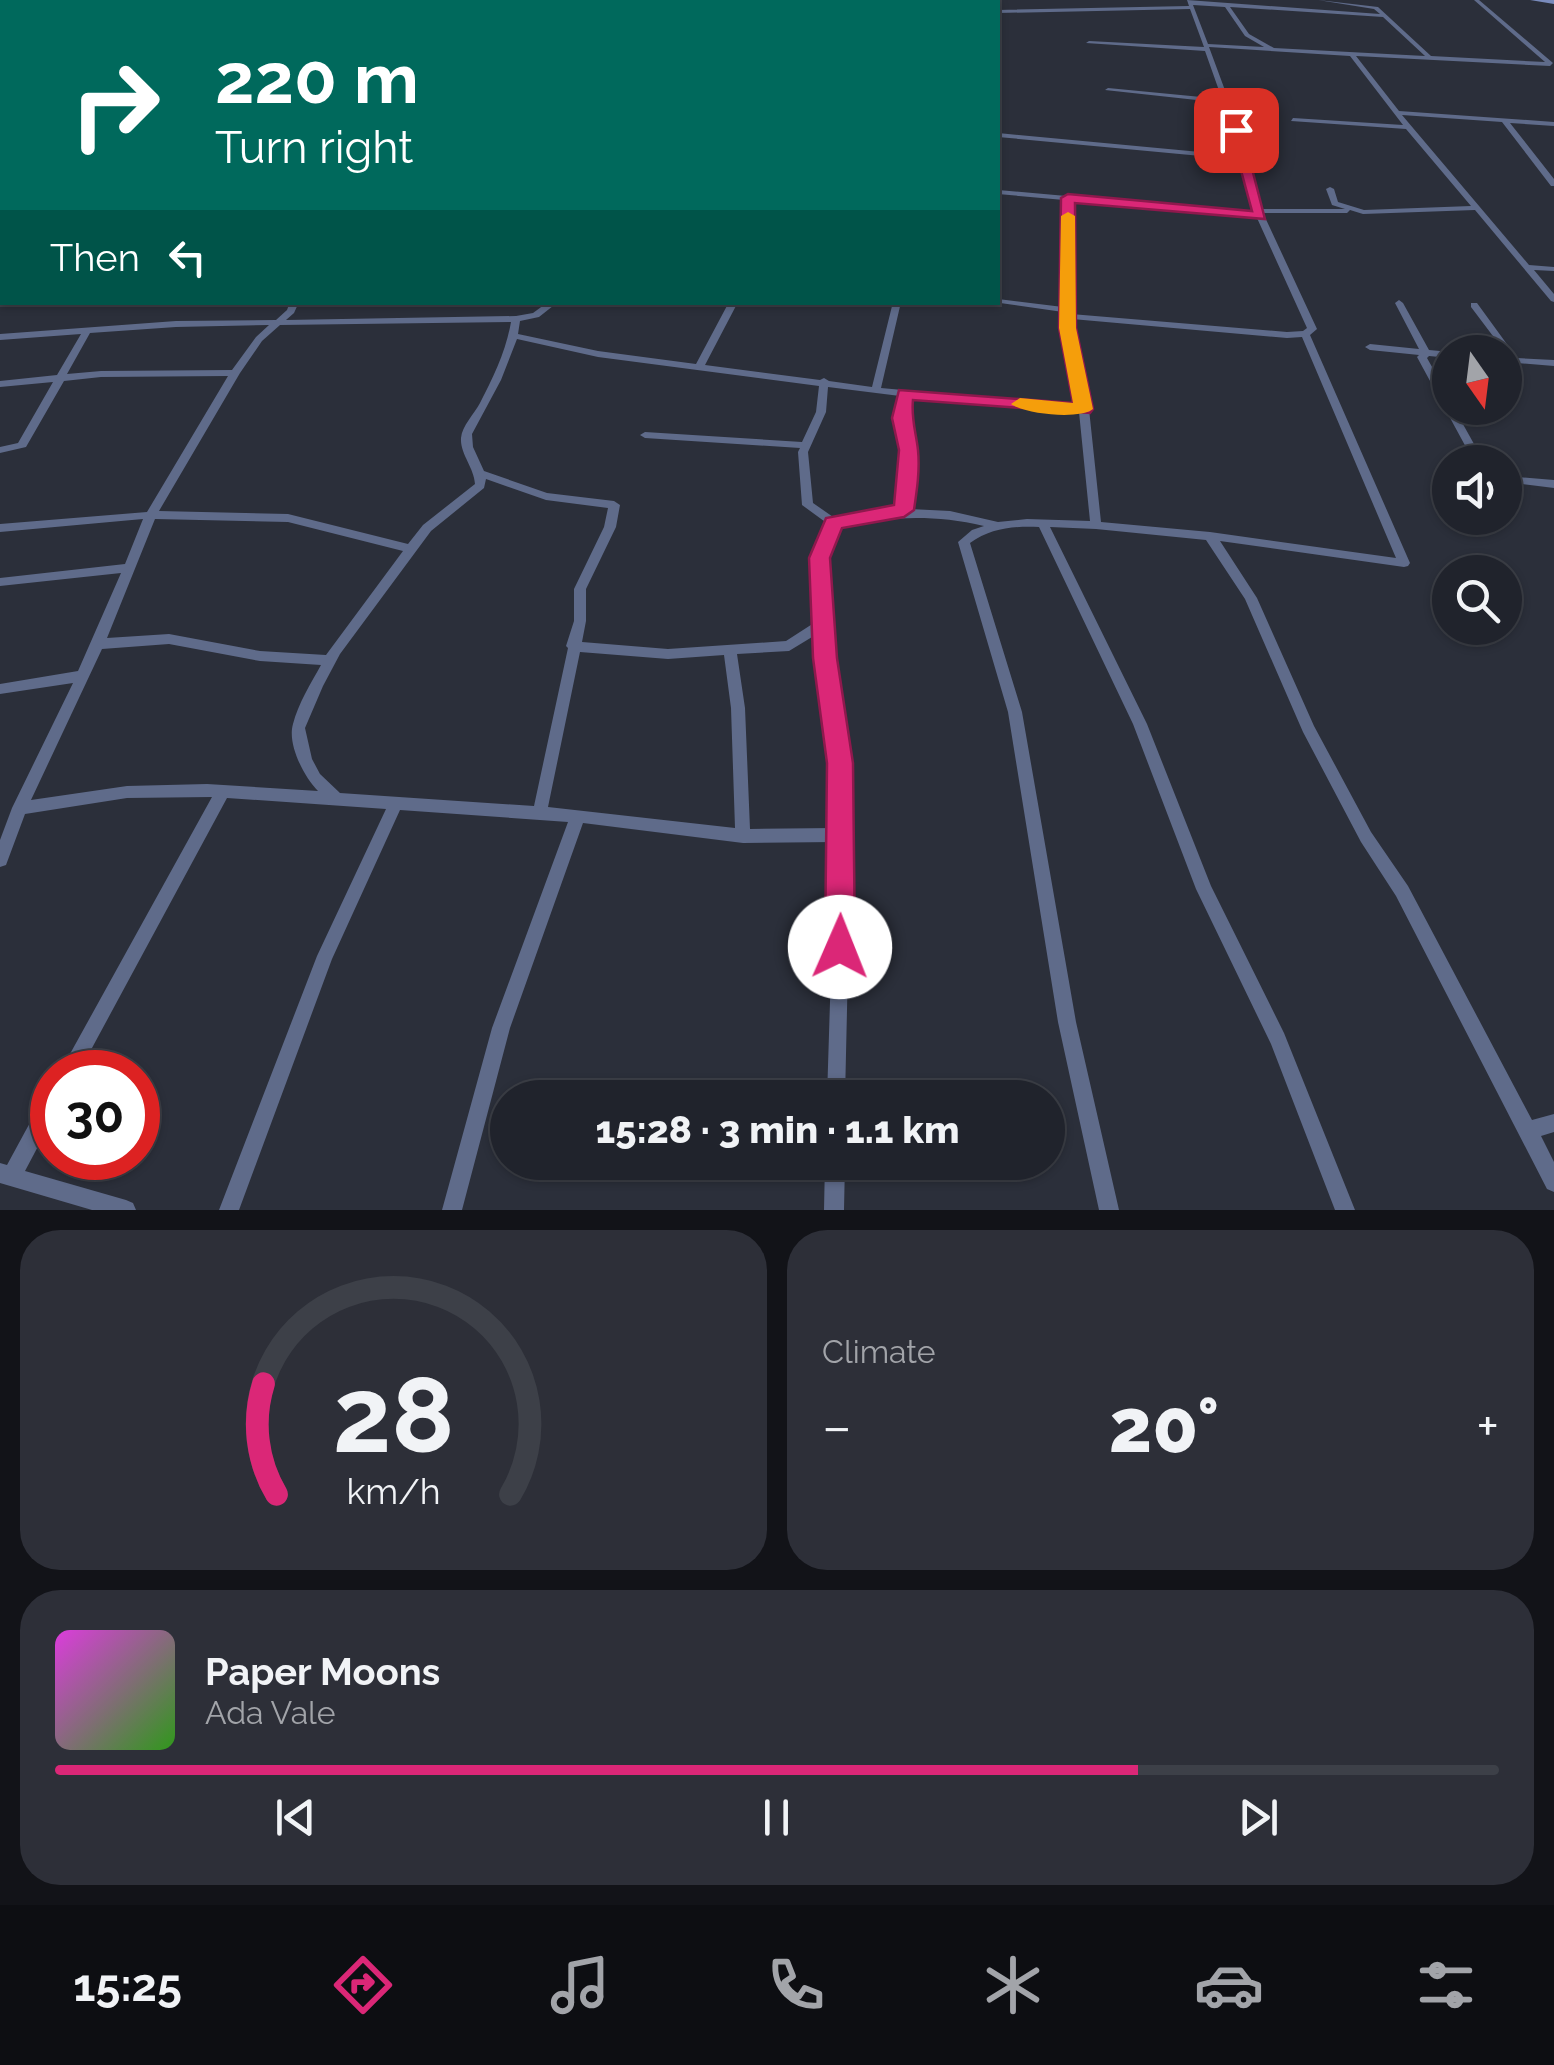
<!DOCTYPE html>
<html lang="en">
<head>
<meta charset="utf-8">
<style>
	:root { --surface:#20232c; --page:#2d2f38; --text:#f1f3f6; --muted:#a2a4a9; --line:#3d4048; --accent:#db2777 }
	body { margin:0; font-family:Raleway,sans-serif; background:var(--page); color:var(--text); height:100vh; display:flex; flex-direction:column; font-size:38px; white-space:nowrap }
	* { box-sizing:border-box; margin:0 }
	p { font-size:32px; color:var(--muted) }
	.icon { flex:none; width:55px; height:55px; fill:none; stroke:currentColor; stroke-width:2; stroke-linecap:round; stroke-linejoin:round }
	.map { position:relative; height:1210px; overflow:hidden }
	.details { display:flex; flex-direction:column; gap:20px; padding:20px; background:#121318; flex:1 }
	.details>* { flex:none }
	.banner { position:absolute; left:0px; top:0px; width:1000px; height:305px; box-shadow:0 2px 8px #0004,0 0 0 2px var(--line); background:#00695c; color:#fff; overflow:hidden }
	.needle { width:65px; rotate:166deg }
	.fabs { position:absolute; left:1432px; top:335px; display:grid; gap:20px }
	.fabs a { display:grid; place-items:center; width:90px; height:90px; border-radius:50%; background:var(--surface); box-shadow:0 2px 8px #0004,0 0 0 2px var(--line); font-size:50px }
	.speed { position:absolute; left:30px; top:1050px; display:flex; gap:20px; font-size:50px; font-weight:700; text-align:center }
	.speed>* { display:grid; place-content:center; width:130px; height:130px; border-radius:50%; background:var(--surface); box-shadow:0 2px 8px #0004,0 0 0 2px var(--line); line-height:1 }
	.speed .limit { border:15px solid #d22; background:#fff; color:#111 }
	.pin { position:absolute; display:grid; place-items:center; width:85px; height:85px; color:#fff; margin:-42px; border-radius:20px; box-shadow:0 5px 15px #0006 }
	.me { position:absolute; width:110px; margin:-55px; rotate:1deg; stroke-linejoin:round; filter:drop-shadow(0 0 8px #0008) }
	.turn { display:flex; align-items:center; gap:35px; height:210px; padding:0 50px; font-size:45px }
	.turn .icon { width:130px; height:130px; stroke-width:2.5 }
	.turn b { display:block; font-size:70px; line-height:85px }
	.then { display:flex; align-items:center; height:95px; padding:0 50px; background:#0003; gap:20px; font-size:38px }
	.big { font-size:75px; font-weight:800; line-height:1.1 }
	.details .tile { flex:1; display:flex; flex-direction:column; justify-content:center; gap:15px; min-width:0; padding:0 35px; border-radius:40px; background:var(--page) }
	.details .dial { align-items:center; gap:0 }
	.dial svg { height:260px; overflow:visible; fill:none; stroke:var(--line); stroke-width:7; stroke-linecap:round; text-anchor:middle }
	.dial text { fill:var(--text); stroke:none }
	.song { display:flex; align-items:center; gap:30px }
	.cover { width:120px; height:120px; border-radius:15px; background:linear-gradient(135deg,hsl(300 70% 55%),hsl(110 70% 35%)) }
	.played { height:10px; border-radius:5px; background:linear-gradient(90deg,var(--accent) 75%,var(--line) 75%) }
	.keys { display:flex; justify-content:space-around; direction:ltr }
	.heat { display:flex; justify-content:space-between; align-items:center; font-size:55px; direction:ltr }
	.details .tiles { flex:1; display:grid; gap:20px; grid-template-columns:1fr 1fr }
	.tile:last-child { grid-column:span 2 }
	.trip { position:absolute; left:490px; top:1080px; width:575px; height:100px; border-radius:50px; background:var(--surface); box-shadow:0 2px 8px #0004,0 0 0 2px var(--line); font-weight:800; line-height:100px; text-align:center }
	.menu { display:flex; height:160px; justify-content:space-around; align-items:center; background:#0d0e12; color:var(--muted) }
	.menu .icon { width:70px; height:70px }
	.menu .on { color:var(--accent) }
	.menu b { font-size:45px; color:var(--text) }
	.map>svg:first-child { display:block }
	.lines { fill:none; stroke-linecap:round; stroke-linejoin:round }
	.river { fill:#475ea2; fill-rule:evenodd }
	.street { fill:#5f6b8a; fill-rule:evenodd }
	.secondary { fill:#798bbc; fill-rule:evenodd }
	.route { fill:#db2777; stroke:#8e194d; stroke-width:2.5 }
	.slow { fill:#f59e0b }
</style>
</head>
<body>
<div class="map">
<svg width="1554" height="1210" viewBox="0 0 1554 1210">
	<rect width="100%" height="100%" fill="#2b2f3a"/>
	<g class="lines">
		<!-- river -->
		<path class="river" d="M2,157V167L0,168V158Z"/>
		<!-- street -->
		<path class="street" d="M669,0H673L675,2H670Z
			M845,0H913L843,2Z
			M1187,0L1380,14L1374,9L1318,0L1378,7L1431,56L1545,62L1474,0H1479L1553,63L1550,66L1356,56L1399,111L1554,122V126L1510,123L1554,179V186H1551L1502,122L1402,115L1529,265L1554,267V271L1534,270L1554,294V302L1551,301L1475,210L1363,214L1350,210L1347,213H1263L1317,329L1310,335L1410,563L1408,566L1404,567L1220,541L1257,598L1314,726L1371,832L1408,886L1532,1120L1554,1114V1132L1541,1136L1554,1162V1192L1547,1189L1396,896L1361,842L1303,732L1245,599L1206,540L1096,529L1050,527L1147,724L1211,886L1284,1033L1355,1210H1335L1271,1044L1196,889L1133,724L1039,527C1014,526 991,528 970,543L1022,712L1076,1022L1119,1210H1099L1058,1022L1008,712L958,542L972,530L984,526C932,514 890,517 839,526L826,558L832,659L847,763L851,835L845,1098H827L835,842L743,843L583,823L510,1028L462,1210H442L492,1028L568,822L400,810L332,959L239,1210H219L317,956L386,809L227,798L79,1072H60L212,797L127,798L25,814L6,865L0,867V840L12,808L73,683L0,694V684L78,671L121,573L0,586V578L125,564L143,519L0,532V524L147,512L228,376L101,377L64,381L26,447L0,453V447L18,443L53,382L0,387V381L57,375L81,334L0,340V334L176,321L276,320L287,310L290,302H299L294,313L286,320L516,316L533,313L548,302H558L539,317L520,321L518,334L598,351L696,364L729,302H738L705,365L820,380L824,378L829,381L872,387L893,302H901L881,388L1078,406L1063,312L993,302H998V299L1063,307L1064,200L998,194V190L1256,213L1244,160L998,137V133L1243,156L1224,103L1105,90L1108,88L1222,99L1205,51L1086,43L1089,41L1204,47L1190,9L998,13V10L1189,6ZM1193,5L1225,7L1245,36L1264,47L1208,44ZM1230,7L1383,17L1425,56L1274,48L1249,34ZM1209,47L1350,56L1403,125L1293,118L1291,121L1406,129L1471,206L1364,210L1338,202L1334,189L1330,187L1326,189L1332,205L1345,209H1262L1250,158ZM1072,201L1257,218L1307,328L1303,331L1287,332L1071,314ZM1072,319L1287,338L1302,337L1396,558L1210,532L1101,522L1089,409ZM511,322C506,351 493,378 480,403C474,414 462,426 461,438C460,454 474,467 475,484L423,525L408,544L288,514L159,511L240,373L262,341L280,325ZM269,325L256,337L232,370L101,371L67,374L90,333L176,327ZM517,339L598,357L819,386L816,412L802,442L645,432L640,435L645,438L800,448L798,452L802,505L828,524L814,558L817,621L786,641L668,649L582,642L586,621V589L616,527L620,505L614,501L547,493L484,471L473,447L472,434L501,380ZM828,387L900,396L899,416L904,466L898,510L836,519L813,503L808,452L826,412ZM910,397L1079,412L1090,521L1027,519L998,522L950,511L910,509L914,466L909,416ZM486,479L546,500L608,508L604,527L574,589V621L566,646L568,648L534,806L340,793L320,774L312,759L305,728L323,686L340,654L431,531L484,488ZM155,519L288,522L403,551L326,655L260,651L169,634L107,638ZM817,634L818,659L833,763L835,828L750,829L745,708L737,654L789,651ZM169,644L260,661L321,665C311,683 298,704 293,724C287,744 304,777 318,791L207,784L127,786L31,800L102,649ZM580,652L668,659L724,655L731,708L735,828L548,807Z
			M0,24H2V27L0,28Z
			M0,287L2,288V292L0,293Z
			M1399,300L1403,303L1429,350L1451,352L1450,358L1429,356L1427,358L1450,399V408H1454L1484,462H1474L1417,357L1419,355L1370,350L1365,347L1370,344L1419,349L1395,303Z
			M1471,303H1477L1517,358L1554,360V366L1505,362V358L1507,357L1505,352L1471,307Z
			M1505,476L1554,480V488L1505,482Z
			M52,1093V1120L25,1171L126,1200L133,1203L136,1210H92L0,1183V1163L7,1165L45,1095Z
			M825,1162H845L844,1210H824Z"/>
		<!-- secondary -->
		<path class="secondary" d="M1530,0H1554V4Z"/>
	</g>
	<!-- route -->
	<path class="route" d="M1236,126L1242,130L1265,219L1075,203L1076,328L1093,409L1090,413L913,400C911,419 916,432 918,450C920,470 917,490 914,510L904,517L842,528L830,558L837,658L853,763L855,947L851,958L840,962L829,958L825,947L827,763L813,658L809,558L826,518L894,505L899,450L892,418L899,390L1073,403L1059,328L1061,198L1068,194L1252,211L1230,130Z"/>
	<!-- slow -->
	<path class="slow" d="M1068,212L1075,216L1076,328L1093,409C1079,420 1025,414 1011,404L1020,398L1073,403L1059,328L1061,216Z"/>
</svg>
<div class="fabs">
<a><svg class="needle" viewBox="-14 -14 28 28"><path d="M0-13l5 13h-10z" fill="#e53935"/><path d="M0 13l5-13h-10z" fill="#a2a4a9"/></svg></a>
<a><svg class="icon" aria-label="sound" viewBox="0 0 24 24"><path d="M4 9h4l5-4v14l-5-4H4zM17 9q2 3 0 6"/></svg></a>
<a><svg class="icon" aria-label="search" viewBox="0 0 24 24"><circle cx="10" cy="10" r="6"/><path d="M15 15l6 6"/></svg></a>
</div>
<div class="speed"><div class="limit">30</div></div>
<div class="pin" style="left:1236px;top:130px;background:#d93025"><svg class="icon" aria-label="arrive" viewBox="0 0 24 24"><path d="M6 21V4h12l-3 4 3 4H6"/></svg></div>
<svg class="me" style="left:840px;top:947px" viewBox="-20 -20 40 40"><circle r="19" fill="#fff"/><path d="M0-13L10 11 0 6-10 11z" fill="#db2777"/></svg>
<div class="trip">15:28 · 3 min · 1.1 km</div>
<div class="banner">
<div class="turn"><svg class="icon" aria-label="right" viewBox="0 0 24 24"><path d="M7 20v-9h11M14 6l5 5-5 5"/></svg><div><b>220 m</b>Turn right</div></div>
<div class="then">Then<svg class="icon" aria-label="left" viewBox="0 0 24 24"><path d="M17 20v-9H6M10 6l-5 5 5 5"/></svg></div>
</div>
</div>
<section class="details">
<div class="tiles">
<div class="tile dial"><svg viewBox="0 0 100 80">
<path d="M14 69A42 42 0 1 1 86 69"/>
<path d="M14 69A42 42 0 0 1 10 35" stroke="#db2777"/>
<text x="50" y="56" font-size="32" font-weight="700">28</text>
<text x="50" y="72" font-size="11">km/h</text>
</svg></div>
<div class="tile"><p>Climate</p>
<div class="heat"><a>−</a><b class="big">20°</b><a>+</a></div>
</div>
<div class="tile">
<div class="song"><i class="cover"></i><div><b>Paper Moons</b><p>Ada Vale</p></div></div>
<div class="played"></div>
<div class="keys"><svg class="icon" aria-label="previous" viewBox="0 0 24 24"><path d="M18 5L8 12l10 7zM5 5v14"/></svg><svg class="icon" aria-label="pause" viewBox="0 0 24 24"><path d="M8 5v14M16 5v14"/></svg><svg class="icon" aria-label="next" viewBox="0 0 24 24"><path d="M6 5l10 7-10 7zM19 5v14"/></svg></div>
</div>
</div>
</section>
<nav class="menu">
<b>15:25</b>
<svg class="icon on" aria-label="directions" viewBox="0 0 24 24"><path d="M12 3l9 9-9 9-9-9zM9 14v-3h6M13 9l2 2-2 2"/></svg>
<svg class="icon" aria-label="music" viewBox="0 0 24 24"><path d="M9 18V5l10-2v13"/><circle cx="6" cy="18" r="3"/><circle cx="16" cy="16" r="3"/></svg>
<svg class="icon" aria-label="phone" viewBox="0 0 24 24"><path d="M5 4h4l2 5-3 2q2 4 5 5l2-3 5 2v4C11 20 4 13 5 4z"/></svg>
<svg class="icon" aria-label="climate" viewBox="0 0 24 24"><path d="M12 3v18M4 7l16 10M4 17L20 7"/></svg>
<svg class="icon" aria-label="car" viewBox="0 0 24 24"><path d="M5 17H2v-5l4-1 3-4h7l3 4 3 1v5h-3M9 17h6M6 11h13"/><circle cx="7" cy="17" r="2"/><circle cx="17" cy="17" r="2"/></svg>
<svg class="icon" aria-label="filters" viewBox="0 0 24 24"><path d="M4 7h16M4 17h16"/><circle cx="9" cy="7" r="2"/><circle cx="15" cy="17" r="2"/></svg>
</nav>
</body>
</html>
